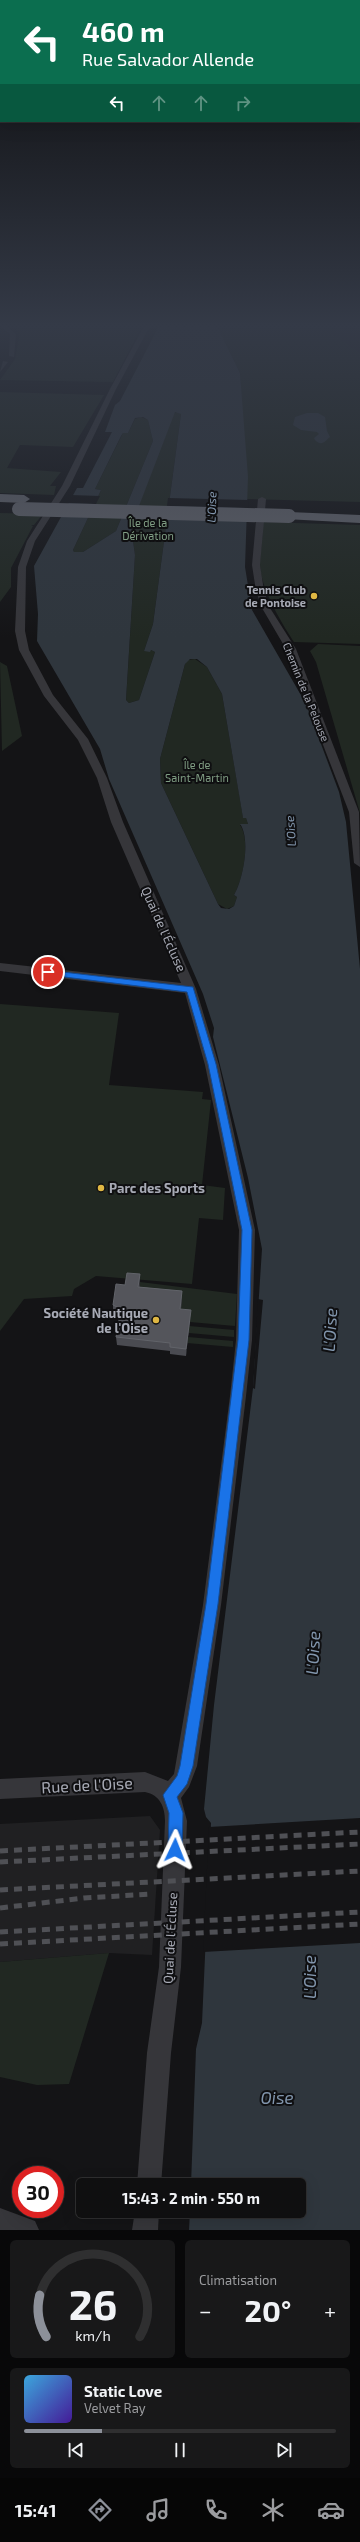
<!DOCTYPE html>
<html lang="fr">
<head>
<meta charset="utf-8">
<style>
	:root { --surface:#0f0f10; --page:#181819; --text:#f1f3f6; --muted:#9b9c9f; --line:#2f2f30; --accent:#8c9099 }
	body { margin:0; font-family:"Exo 2",sans-serif; background:var(--page); color:var(--text); height:100vh; display:flex; flex-direction:column; font-size:15px; white-space:nowrap }
	* { box-sizing:border-box; margin:0 }
	p { font-size:13px; color:var(--muted) }
	.icon { flex:none; width:22px; height:22px; fill:none; stroke:currentColor; stroke-width:2; stroke-linecap:round; stroke-linejoin:round }
	.map { position:relative; height:2230px; overflow:hidden }
	.side { display:flex; flex-direction:column; gap:10px; padding:10px; background:#080809; flex:1 }
	.side>* { flex:none }
	.guide { position:absolute; left:0px; top:0px; width:360px; height:122px; box-shadow:0 4px 16px #0002,0 0 0 1px var(--line); background:#0b6e4f; color:#fff; overflow:hidden }
	.speed { position:absolute; left:12px; top:2166px; display:flex; gap:8px; font-size:20px; font-weight:700; text-align:center }
	.speed>* { display:grid; place-content:center; width:52px; height:52px; border-radius:50%; background:var(--surface); box-shadow:0 4px 16px #0002,0 0 0 1px var(--line); line-height:1 }
	.speed .limit { border:6px solid #d22; background:#fff; color:#111 }
	.pin { position:absolute; display:grid; place-items:center; width:34px; height:34px; color:#fff; margin:-17px; border:2px solid #fff; border-radius:50%; box-shadow:0 1px 4px #0007 }
	.me { position:absolute; width:44px; margin:-22px; rotate:2deg; stroke-linejoin:round; filter:drop-shadow(0 0 3px #0008) }
	.turn { display:flex; align-items:center; gap:14px; height:84px; padding:0 16px; font-size:18px }
	.turn .icon { width:52px; height:52px; stroke-width:2.5 }
	.turn b { display:block; font-size:28px; line-height:34px }
	.lanes { display:flex; align-items:center; height:38px; padding:0 16px; background:#0003; justify-content:center; gap:20px; direction:ltr }
	.lanes .off { opacity:.35 }
	.big { font-size:30px; font-weight:700; line-height:1.1 }
	.side .tile { flex:1; display:flex; flex-direction:column; justify-content:center; gap:6px; min-width:0; padding:0 14px; border-radius:6px; background:var(--page) }
	.side .dial { align-items:center; gap:0 }
	.dial svg { height:104px; overflow:visible; fill:none; stroke:var(--line); stroke-width:7; stroke-linecap:round; text-anchor:middle }
	.dial text { fill:var(--text); stroke:none }
	.song { display:flex; align-items:center; gap:12px }
	.cover { width:48px; height:48px; border-radius:6px; background:linear-gradient(135deg,hsl(200 70% 55%),hsl(260 70% 35%)) }
	.played { height:4px; border-radius:2px; background:linear-gradient(90deg,var(--accent) 25%,var(--line) 25%) }
	.keys { display:flex; justify-content:space-around; direction:ltr }
	.heat { display:flex; justify-content:space-between; align-items:center; font-size:22px; direction:ltr }
	.side .tiles { flex:1; display:grid; gap:10px; grid-template-columns:1fr 1fr }
	.tile:last-child { grid-column:span 2 }
	.trip { position:absolute; left:76px; top:2178px; width:230px; height:40px; border-radius:6px; background:var(--surface); box-shadow:0 4px 16px #0002,0 0 0 1px var(--line); font-weight:700; line-height:40px; text-align:center }
	.dock { display:flex; height:64px; justify-content:space-around; align-items:center; background:#060606; color:var(--muted) }
	.dock .icon { width:28px; height:28px }
	.dock .selected { color:var(--accent) }
	.dock b { font-size:18px; color:var(--text) }
	.map>svg:first-child { display:block }
	.built { fill:#202022 }
	.green { fill:#212822 }
	.water { fill:#2f363d; fill-rule:evenodd }
	.pier { fill:#141416 }
	.lines { fill:none; stroke-linecap:round; stroke-linejoin:round }
	.minor { fill:#36363a; fill-rule:evenodd }
	.motorway { fill:#62646b; fill-rule:evenodd }
	.rail { stroke:#4f5055; stroke-width:5; stroke-dasharray:8 6; stroke-linecap:butt }
	.motorway-bridge { stroke:#62646b; stroke-width:14 }
	.wall { fill:#4a4b51 }
	.shaded-wall { fill:#303135 }
	.building { fill:#54555b; stroke:#616369 }
	.route { fill:#1a73e8; stroke:#114b97 }
	.poi-dot { fill:#dfb743; stroke:#0f0f11; stroke-width:1.5 }
	.labels { text-anchor:middle; stroke-width:4; stroke-linejoin:round; paint-order:stroke }
	.far-park-label { font-size:11px; fill:#809e84; stroke:#0f0f11 }
	.far-poi-label { font-size:11px; font-weight:bold; fill:#a7aab5; stroke:#0f0f11; text-anchor:end }
	.far-street-label { font-size:11px; fill:#a7aab5; stroke:#0f0f11 }
	.far-water-label { font-size:12px; font-style:italic; fill:#8195ac; stroke:#0f0f11 }
	.street-label { font-size:13px; fill:#a7aab5; stroke:#0f0f11 }
	.poi-label { font-size:13px; font-weight:bold; fill:#a7aab5; stroke:#0f0f11; text-anchor:start }
	.near-street-label { font-size:16px; fill:#a7aab5; stroke:#0f0f11 }
	.near-water-label { font-size:17px; font-style:italic; fill:#8195ac; stroke:#0f0f11 }
</style>
</head>
<body>
<div class="map">
<svg width="360" height="2230" viewBox="0 0 360 2230">
	<rect width="100%" height="100%" fill="#141416"/>
	<!-- built -->
	<path class="built" d="M360,326V359L321,331Z
		M150,1816L160,1830L152,1955L109,1953L0,1962V1824Z"/>
	<!-- green -->
	<path class="green" d="M10,326H142L113,382L0,380L15,359L20,332Z
		M217,326H360L328,331L360,353V502L247,499L240,373Z
		M0,392L104,395L73,447L20,445L7,468L61,472L50,486H56L54,495L0,493Z
		M178,412L181,414L153,624L144,651L151,650L155,652L139,700L129,703L126,700L135,555L131,527L173,413Z
		M141,417L148,420L153,441L116,531L83,552H74L73,550L101,490L95,489L123,433H128L135,419Z
		M0,513L43,514L34,525H31L33,526L11,568V587L0,602Z
		M263,522L360,525V644L294,642C281,622 259,586 260,561C261,549 263,535 263,522Z
		M318,644L360,646V813L316,662L310,651Z
		M195,659L207,667L222,694L243,817L246,818L248,824L240,825C251,840 243,880 234,895L237,897L234,906L227,909L218,904L161,783L160,759L185,664L187,660Z
		M0,662L7,666L22,736L2,751Z
		M0,1004L119,1013L109,1085L203,1092L202,1099L211,1100L202,1185L225,1188L223,1220L199,1218L192,1284L96,1276L74,1289L72,1296L24,1299L0,1331Z
		M140,1282L237,1294L235,1326L190,1322L139,1295Z
		M189,1326L234,1330V1337L189,1333Z
		M188,1337L233,1341V1347L187,1343Z
		M109,1953L69,2084L37,2085L0,2077V1962Z"/>
	<!-- water -->
	<path class="water" d="M159,326H217L240,373L248,477L245,567L252,610L306,704L339,792L346,822L360,969V2230H189L190,2211H299V2185H191L196,2049L202,2023L211,1823L206,1817L204,1809L214,1705L253,1388L262,1249L248,1178L213,1037L214,1028L203,994L109,779L100,749L37,641L38,614L34,566L77,488H83L112,432H105L115,405L120,401ZM175,412L181,414L153,624L144,651L150,652L151,650L155,652L139,700L129,703L126,700L135,555L131,527ZM143,417L148,420L153,441L116,531L83,552H74L73,550L101,490L95,489L121,436L123,433H128L135,418ZM190,659H197L207,667L222,694L243,818H246L248,824H240C251,839 243,880 234,895L237,897L234,906L229,909L221,908L218,904L161,783L160,759L185,664Z
		M307,413H318L325,417L327,431L330,437C325,441 322,447 315,440L314,438L319,434L317,432L301,430L293,425L295,417Z"/>
	<!-- pier -->
	<path class="pier" d="M70,495L100,496L96,504L66,503Z
		M168,498L249,500L248,508L167,506Z
		M258,1299L263,1300L255,1389L253,1388Z
		M360,1818V1943L203,1952L209,1827Z"/>
	<g class="lines">
		<!-- minor -->
		<path class="minor" d="M1,326H7L16,334L14,357L9,356L10,334Z
			M144,326H150L116,389L70,486L35,541L26,567L25,631L29,650L53,695L88,739L107,778L123,822L196,989L219,1065L255,1230L252,1340L246,1396L221,1605L197,1766L189,1787L181,1798L187,1821L181,1967L171,2053L161,2185H137L147,2053L159,1967L165,1821C165,1807 160,1795 145,1792L0,1799V1779L145,1772L168,1781L174,1774L203,1605L230,1396L236,1340L239,1230L205,1065L185,993L0,971V963L181,983L111,822L97,778L78,740L44,696L19,650L15,631L18,567L27,541L62,486L110,389Z
			M3,361L8,362L0,372Z
			M262,497L266,499L260,565L264,591L270,608L296,649L359,812L360,867L354,863L349,812L286,649L262,608L256,591L252,565L258,499Z
			M0,2208L35,2221L39,2230H0Z
			M135,2211H159L158,2230H132Z"/>
		<!-- motorway -->
		<path class="motorway" d="M0,494L24,495L30,499L24,503L0,502Z
			M289,512L360,515V523L285,519L283,516Z"/>
		<!-- rail -->
		<path class="rail" d="M0,1851L360,1832
			M0,1862L360,1844
			M0,1890L360,1871
			M0,1908L84,1898L152,1894
			M0,1932L360,1912
			M0,1944L360,1924"/>
		<!-- motorway-bridge -->
		<path class="motorway-bridge" d="M19,509L289,516"/>
	</g>
	<!-- wall -->
	<path class="wall" d="M140,1274V1287L182,1291V1299L181,1309L190,1318L186,1356L170,1354V1351L117,1345L116,1337L120,1315L113,1312V1305L125,1285Z"/>
	<!-- shaded-wall -->
	<path class="shaded-wall" d="M140,1274V1282L139,1295L138,1287Z
		M182,1291V1299L180,1317V1309Z
		M191,1310L190,1318L186,1356V1349Z"/>
	<!-- building -->
	<path class="building" d="M127,1273L140,1274L138,1287L182,1291L180,1309L191,1310L186,1349L170,1347V1343L116,1337L121,1309L113,1305L116,1284L125,1285Z"/>
	<!-- sky -->
	<linearGradient id="sky" x2="0" y2="1"><stop stop-color="#0b0b0c"/><stop offset="0.51" stop-color="#343a47"/><stop offset="1" stop-color="#343a47" stop-opacity="0"/></linearGradient>
	<rect width="360" height="638" fill="url(#sky)"/>
	<!-- route -->
	<path class="route" d="M45,970L193,987L216,1064L252,1230L249,1340L218,1604L193,1766L187,1784L177,1797L183,1813L182,1850L180,1855L175,1857L170,1855L168,1850L169,1813L163,1795L177,1776L180,1766L206,1604L238,1340L242,1230L208,1064L187,992L48,975L44,972Z"/>
	<!-- markers -->
	<g class="poi-dot">
		<circle cx="314" cy="596" r="4"/>
		<circle cx="101" cy="1188" r="4"/>
		<circle cx="156" cy="1320" r="4"/>
	</g>
	<g class="labels">
		<!-- far-park labels -->
		<g class="far-park-label">
			<text x="148" y="527">Île de la<tspan x="148" dy="13">Dérivation</tspan></text>
			<text x="197" y="769">Île de<tspan x="197" dy="13">Saint-Martin</tspan></text>
		</g>
		<!-- far-poi labels -->
		<g class="far-poi-label">
			<text x="306" y="594">Tennis Club<tspan x="306" dy="13">de Pontoise</tspan></text>
		</g>
		<!-- far-street labels -->
		<g class="far-street-label">
			<text transform="translate(306 692) rotate(68)" y="4">Chemin de la Pelouse</text>
		</g>
		<!-- far-water labels -->
		<g class="far-water-label">
			<text transform="translate(212 507) rotate(-88)" y="4">L'Oise</text>
			<text transform="translate(291 831) rotate(-94)" y="4">L'Oise</text>
		</g>
		<!-- street labels -->
		<g class="street-label">
			<text transform="translate(164 929) rotate(66)" y="5">Quai de l'Écluse</text>
			<text transform="translate(170 1938) rotate(-87)" y="5">Quai de l'Écluse</text>
		</g>
		<!-- poi labels -->
		<g class="poi-label">
			<text x="109" y="1193">Parc des Sports</text>
			<text x="148" y="1318" text-anchor="end">Société Nautique<tspan x="148" dy="15">de l'Oise</tspan></text>
		</g>
		<!-- near-street labels -->
		<g class="near-street-label">
			<text transform="translate(87 1785) rotate(-3)" y="6">Rue de l'Oise</text>
		</g>
		<!-- near-water labels -->
		<g class="near-water-label">
			<text transform="translate(330 1330) rotate(-87)" y="6">L'Oise</text>
			<text transform="translate(313 1653) rotate(-87)" y="6">L'Oise</text>
			<text transform="translate(310 1977) rotate(-90)" y="6">L'Oise</text>
			<text x="277" y="2104">Oise</text>
		</g>
	</g>
</svg>
<div class="speed"><div class="limit">30</div></div>
<div class="pin" style="left:48px;top:972px;background:#d93025"><svg class="icon" aria-label="arrive" viewBox="0 0 24 24"><path d="M6 21V4h12l-3 4 3 4H6"/></svg></div>
<svg class="me" style="left:175px;top:1850px" viewBox="-20 -20 40 40"><path d="M0-17L14 15 0 8-14 15z" fill="#1a73e8" stroke="#fff" stroke-width="4"/></svg>
<div class="trip">15:43 · 2 min · 550 m</div>
<div class="guide">
<div class="turn"><svg class="icon" aria-label="left" viewBox="0 0 24 24"><path d="M17 20v-9H6M10 6l-5 5 5 5"/></svg><div><b>460 m</b>Rue Salvador Allende</div></div>
<div class="lanes"><svg class="icon" aria-label="left" viewBox="0 0 24 24"><path d="M17 20v-9H6M10 6l-5 5 5 5"/></svg><svg class="icon off" aria-label="ahead" viewBox="0 0 24 24"><path d="M12 20V5M6 11l6-6 6 6"/></svg><svg class="icon off" aria-label="ahead" viewBox="0 0 24 24"><path d="M12 20V5M6 11l6-6 6 6"/></svg><svg class="icon off" aria-label="right" viewBox="0 0 24 24"><path d="M7 20v-9h11M14 6l5 5-5 5"/></svg></div>
</div>
</div>
<section class="side">
<div class="tiles">
<div class="tile dial"><svg viewBox="0 0 100 80">
<path d="M14 69A42 42 0 1 1 86 69"/>
<path d="M14 69A42 42 0 0 1 9 37" stroke="#8c9099"/>
<text x="50" y="56" font-size="32" font-weight="700">26</text>
<text x="50" y="72" font-size="11">km/h</text>
</svg></div>
<div class="tile"><p>Climatisation</p>
<div class="heat"><a>−</a><b class="big">20°</b><a>+</a></div>
</div>
<div class="tile">
<div class="song"><i class="cover"></i><div><b>Static Love</b><p>Velvet Ray</p></div></div>
<div class="played"></div>
<div class="keys"><svg class="icon" aria-label="previous" viewBox="0 0 24 24"><path d="M18 5L8 12l10 7zM5 5v14"/></svg><svg class="icon" aria-label="pause" viewBox="0 0 24 24"><path d="M8 5v14M16 5v14"/></svg><svg class="icon" aria-label="next" viewBox="0 0 24 24"><path d="M6 5l10 7-10 7zM19 5v14"/></svg></div>
</div>
</div>
</section>
<nav class="dock">
<b>15:41</b>
<svg class="icon selected" aria-label="directions" viewBox="0 0 24 24"><path d="M12 3l9 9-9 9-9-9zM9 14v-3h6M13 9l2 2-2 2"/></svg>
<svg class="icon" aria-label="music" viewBox="0 0 24 24"><path d="M9 18V5l10-2v13"/><circle cx="6" cy="18" r="3"/><circle cx="16" cy="16" r="3"/></svg>
<svg class="icon" aria-label="phone" viewBox="0 0 24 24"><path d="M5 4h4l2 5-3 2q2 4 5 5l2-3 5 2v4C11 20 4 13 5 4z"/></svg>
<svg class="icon" aria-label="climate" viewBox="0 0 24 24"><path d="M12 3v18M4 7l16 10M4 17L20 7"/></svg>
<svg class="icon" aria-label="car" viewBox="0 0 24 24"><path d="M5 17H2v-5l4-1 3-4h7l3 4 3 1v5h-3M9 17h6M6 11h13"/><circle cx="7" cy="17" r="2"/><circle cx="17" cy="17" r="2"/></svg>
</nav>
</body>
</html>
